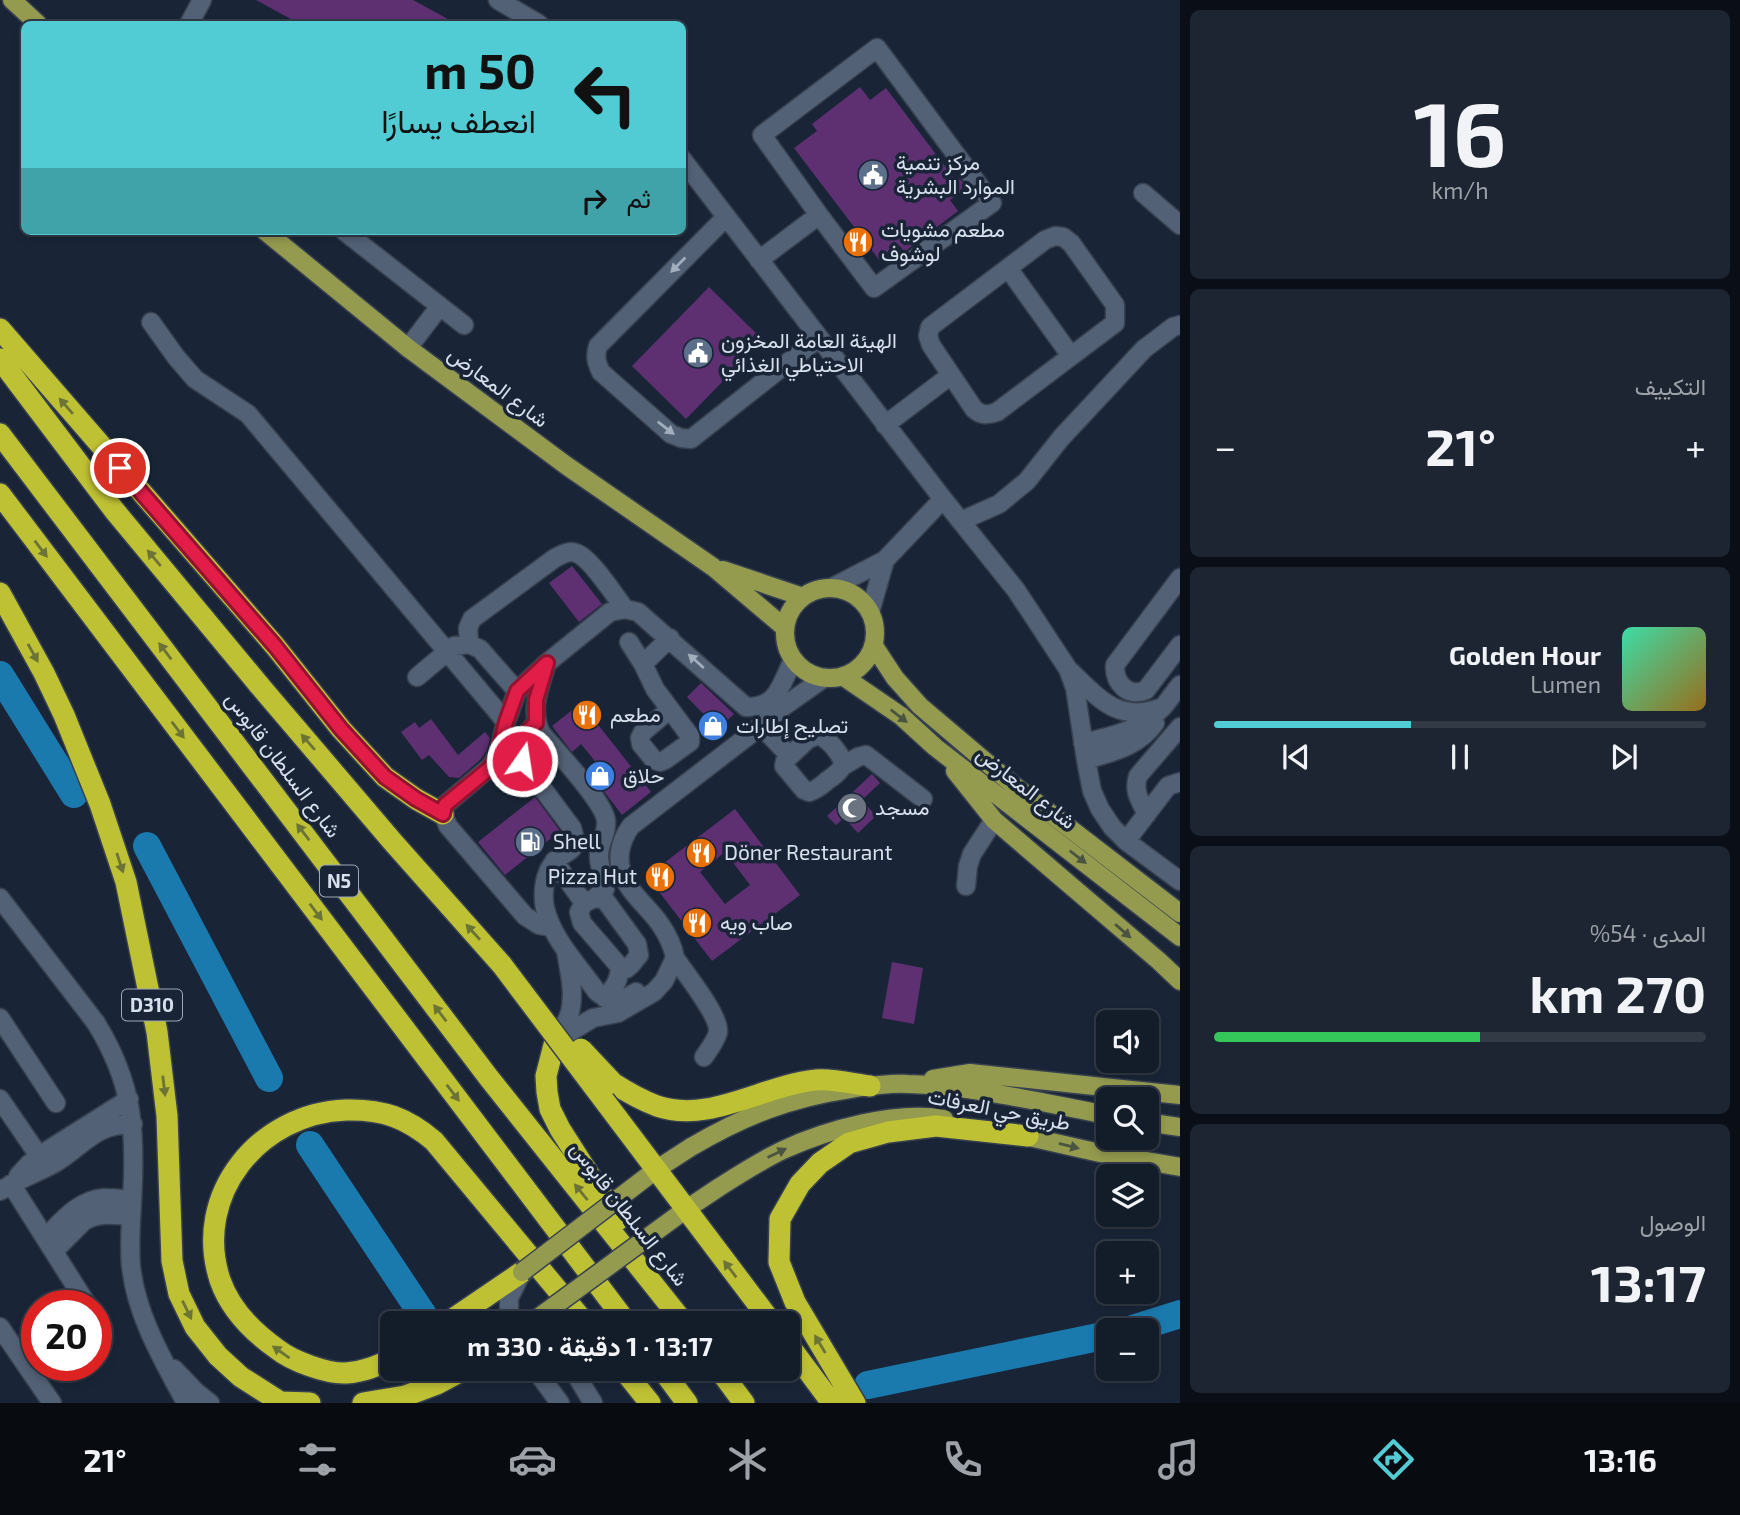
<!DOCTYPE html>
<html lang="ar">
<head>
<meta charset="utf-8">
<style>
	:root { --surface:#131c29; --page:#1c2531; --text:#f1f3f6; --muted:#9da1a8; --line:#323a46; --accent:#51ccd4 }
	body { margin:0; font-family:"Exo 2",Vazirmatn,sans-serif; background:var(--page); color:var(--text); direction:rtl; height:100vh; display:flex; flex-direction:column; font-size:26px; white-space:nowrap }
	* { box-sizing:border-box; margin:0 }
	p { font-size:23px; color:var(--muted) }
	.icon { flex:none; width:38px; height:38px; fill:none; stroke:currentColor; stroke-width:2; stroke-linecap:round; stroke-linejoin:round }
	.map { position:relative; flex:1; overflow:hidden; direction:ltr }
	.panel { display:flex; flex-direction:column; gap:10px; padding:10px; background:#0a0f17; width:560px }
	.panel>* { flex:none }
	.guide { position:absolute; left:21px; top:21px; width:665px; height:214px; border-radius:10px; box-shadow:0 4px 10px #0003,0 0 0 2px var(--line); direction:rtl; background:#51ccd4; color:#111; overflow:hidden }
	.fabs { position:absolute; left:1096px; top:1010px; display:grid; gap:14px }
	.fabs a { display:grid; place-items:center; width:63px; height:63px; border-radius:10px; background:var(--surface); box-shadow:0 4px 10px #0003,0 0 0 2px var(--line); font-size:35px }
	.speed { position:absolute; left:21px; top:1290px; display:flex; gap:14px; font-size:35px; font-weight:700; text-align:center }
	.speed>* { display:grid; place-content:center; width:91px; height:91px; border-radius:50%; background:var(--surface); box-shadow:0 4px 10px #0003,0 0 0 2px var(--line); line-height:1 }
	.speed .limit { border:10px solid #d22; background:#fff; color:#111 }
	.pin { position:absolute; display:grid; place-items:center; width:60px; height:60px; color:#fff; margin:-30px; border:4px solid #fff; border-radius:50%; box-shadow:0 2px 7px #0007 }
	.me { position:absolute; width:77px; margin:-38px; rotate:13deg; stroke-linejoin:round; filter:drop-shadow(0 0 5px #0008) }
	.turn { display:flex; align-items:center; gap:24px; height:147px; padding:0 35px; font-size:32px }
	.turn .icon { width:91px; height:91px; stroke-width:2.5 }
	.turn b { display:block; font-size:49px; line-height:60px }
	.then { display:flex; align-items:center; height:66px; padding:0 35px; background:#0003; gap:14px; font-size:26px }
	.big { font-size:52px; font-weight:700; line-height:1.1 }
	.panel .card { flex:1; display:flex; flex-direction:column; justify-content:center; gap:10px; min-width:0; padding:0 24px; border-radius:10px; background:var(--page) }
	.panel .dial { align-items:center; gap:0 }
	.dial b { font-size:91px; line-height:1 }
	.song { display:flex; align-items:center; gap:21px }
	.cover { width:84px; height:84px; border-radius:10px; background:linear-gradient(135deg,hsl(160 70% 55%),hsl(40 70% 35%)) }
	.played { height:7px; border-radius:4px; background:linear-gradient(90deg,var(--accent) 40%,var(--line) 40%) }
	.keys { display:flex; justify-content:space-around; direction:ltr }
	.heat { display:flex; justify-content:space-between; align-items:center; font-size:38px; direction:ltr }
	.charge { height:10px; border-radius:5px; background:linear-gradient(90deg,#34c759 54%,var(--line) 0) }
	.trip { position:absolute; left:380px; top:1311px; width:420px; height:70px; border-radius:10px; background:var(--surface); box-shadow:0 4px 10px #0003,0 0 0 2px var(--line); font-weight:700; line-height:70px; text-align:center; direction:rtl }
	.tabs { display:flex; height:112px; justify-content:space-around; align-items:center; background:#080b10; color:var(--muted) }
	.tabs .icon { width:49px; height:49px }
	.tabs .current { color:var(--accent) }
	.tabs b { font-size:32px; color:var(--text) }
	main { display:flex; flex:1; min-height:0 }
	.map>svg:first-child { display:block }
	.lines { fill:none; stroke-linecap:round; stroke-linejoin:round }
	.river { stroke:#1a79ad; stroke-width:28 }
	.building { fill:#5e3072; fill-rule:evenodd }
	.minor-casing { stroke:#37404f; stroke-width:21 }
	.major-casing { stroke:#37404f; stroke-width:21 }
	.highway-casing { stroke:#37404f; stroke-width:24 }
	.minor { stroke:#536176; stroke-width:18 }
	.major { stroke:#949b4e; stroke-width:18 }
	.highway { stroke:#bfc134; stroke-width:21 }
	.major-bridge-casing { stroke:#37404f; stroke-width:21; stroke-linecap:butt }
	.highway-bridge-casing { stroke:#37404f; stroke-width:24; stroke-linecap:butt }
	.major-bridge { stroke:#949b4e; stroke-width:18 }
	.highway-bridge { stroke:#bfc134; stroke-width:21 }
	.oneway { fill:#a2adbd }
	.oneway2 { fill:#6c7336 }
	.oneway3 { fill:#4a5440 }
	.route-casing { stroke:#92132f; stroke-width:18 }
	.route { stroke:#e11d48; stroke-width:12 }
	.labels { text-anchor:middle; stroke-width:7; stroke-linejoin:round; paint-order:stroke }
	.shield { fill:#192537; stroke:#9ea8b6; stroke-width:2 }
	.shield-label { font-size:19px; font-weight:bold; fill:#d7e0ec }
	.poi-label { font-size:21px; fill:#d7e0ec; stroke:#192537; text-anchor:start }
	.street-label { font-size:21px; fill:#d7e0ec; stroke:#192537 }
</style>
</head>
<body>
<main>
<section class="panel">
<div class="card dial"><b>16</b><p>km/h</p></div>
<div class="card"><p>التكييف</p>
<div class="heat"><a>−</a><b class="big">21°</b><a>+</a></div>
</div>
<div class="card">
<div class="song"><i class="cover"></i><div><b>Golden Hour</b><p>Lumen</p></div></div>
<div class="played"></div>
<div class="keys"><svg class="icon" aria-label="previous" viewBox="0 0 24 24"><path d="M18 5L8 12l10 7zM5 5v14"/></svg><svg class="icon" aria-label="pause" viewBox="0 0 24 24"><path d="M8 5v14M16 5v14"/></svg><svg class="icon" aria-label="next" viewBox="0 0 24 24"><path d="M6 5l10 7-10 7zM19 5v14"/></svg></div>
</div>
<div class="card"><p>المدى · 54%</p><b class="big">270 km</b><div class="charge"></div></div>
<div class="card"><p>الوصول</p><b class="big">13:17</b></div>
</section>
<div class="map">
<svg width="1180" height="1403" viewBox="0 0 1180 1403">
	<rect width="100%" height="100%" fill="#192537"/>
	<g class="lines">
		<!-- river -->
		<path class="river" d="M0,675L74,794
			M147,846L269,1078
			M310,1145L423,1315
			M1129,1330L1180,1314
			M868,1385L1108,1335"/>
	</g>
	<!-- building -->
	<path class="building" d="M256,0H413L457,24H300Z
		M860,87L870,100L886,88L956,181L959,178L967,188L950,200L958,211L904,252L900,246L880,261L794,148L817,131L812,124Z
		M709,287L763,340L686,419L632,366Z
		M572,566L602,604L579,622L549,583Z
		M701,683L734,714L718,729L687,697Z
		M581,703L651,792L622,815L590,773L599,766L581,744L572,752L552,726Z
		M431,719L458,755L485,732L490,738L487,750L481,759L459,778L449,777L429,755L422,760L401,732L415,722L419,728Z
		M872,774L880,783L862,800L876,816L858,833L844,818L836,825L827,816Z
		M535,797L560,831L505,875L478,842Z
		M735,809L800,895L712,961L647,876ZM725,852L750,885L725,904L700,872Z
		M892,962L923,968L914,1024L882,1018Z"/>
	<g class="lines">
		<!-- minor casing -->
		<g class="minor-casing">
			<path id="minor" d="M498,0L539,24
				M189,24L202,0
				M877,48L992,203L874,288L819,215L762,135Z
				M682,159L943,499L1016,590L1068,669L1075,688L1086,760L1092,791L1100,809L1112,827L1126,841L1180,881
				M1143,193L1180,225
				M726,217L598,346C595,356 596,362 601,372L671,434L681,438L691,439L819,338
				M344,231L464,325
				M1055,236L1063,237L1071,243L1115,305V323L997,412C987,415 982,416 974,409L931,345L928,336L930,327L1045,240Z
				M759,260L819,215
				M1008,268L1071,356
				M151,322L176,357L195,379L248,414L506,722
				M408,348L440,306
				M885,425L951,375
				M961,521L999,504L1027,481L1061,438L1144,349L1173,327L1180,325
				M1180,578L1115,665C1114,683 1128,698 1146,690L1180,645
				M831,588L885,560L943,499
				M870,612L885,560
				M629,642L643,664L655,689L690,736V742L665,760L660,762L654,760L641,744L640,738L643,732L669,710
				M469,644L468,628L472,619L555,558C561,555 569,550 576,553C590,557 615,596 625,609
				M547,663C540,686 529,710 541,733C556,751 603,800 606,820C608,833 598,844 599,857C599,869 605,875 605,889L595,898
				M643,664L670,638
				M1070,671C1099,698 1117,723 1160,708
				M417,677L454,646L469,644L480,649L517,691
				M536,723L524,737L520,745L522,761L572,828C580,854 568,848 555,861C544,872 542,894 545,908C552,939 579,966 597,992C610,1003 622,1001 636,992
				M761,726L790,756L785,761L784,766L804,790L809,792C817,790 822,785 828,780C842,770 848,765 836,750C831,743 826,739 819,735L808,739L790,756
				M1083,743C1113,736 1142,730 1163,707C1169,700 1174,692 1180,685
				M1086,760C1112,752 1138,747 1155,723
				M843,766L858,757L866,755L923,799
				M1147,814C1140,801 1133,791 1138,776L1180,727
				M1126,841L1168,786L1180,782
				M554,861L584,903
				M966,886L968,866L972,854L994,820
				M0,898L96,1023C134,1085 136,1131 132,1202C131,1223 129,1244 131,1266C136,1315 163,1360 186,1403
				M605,900L637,944L639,955L631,965L626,969L620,967
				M551,927L539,925L525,916L448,826L443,814L445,805L490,767L498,754L506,722L517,691L547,663L610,612L625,609L638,612L746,707C778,708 781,684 793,660
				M675,958C685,973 720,1016 718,1032C716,1041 709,1049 704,1057
				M605,998C614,987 619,982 620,967L582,923L579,912L584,903L595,898L605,900
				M0,1018L56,1103
				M555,1041L593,1018L618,1013L654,992L664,981L675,958C673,946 667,934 660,924C650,909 634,897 626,882C615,863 619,842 631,826L761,726L783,707L824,678
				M555,1041C561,1032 567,1022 570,1012C575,993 569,970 566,951
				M0,1099L39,1156
				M18,1176L29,1164L45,1152L129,1099
				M11,1184L88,1306
				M0,1191C17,1180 37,1173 55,1163C85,1145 94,1124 133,1124
				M45,1238C62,1221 78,1200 104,1198C113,1198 123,1199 132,1200
				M54,1251L84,1221C99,1212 115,1215 131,1216
				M557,1304V1323
				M96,1318L103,1329
				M509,1323V1298L522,1272
				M0,1327L52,1403
				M534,1368L560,1403
				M572,1368L593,1403
				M174,1369L196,1392L210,1403"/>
		</g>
		<!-- major casing -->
		<g class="major-casing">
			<path id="major" d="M12,0L38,24
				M265,231L408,348L567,466L713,567L785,628
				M723,570L803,597
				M785 633a45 45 0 1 1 90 0a45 45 0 1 1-90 0Z
				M874,646L895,678L920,706L1012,784L1180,913
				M844,677L901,716L935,747L1180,937
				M955,771L994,820L1159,961L1180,981
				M933,1079L970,1073L1180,1095
				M1146,1122L1180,1127
				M1016,1134L1100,1153L1180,1167
				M691,1147C744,1116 789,1098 850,1089C869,1086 889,1083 908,1084C975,1086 1042,1103 1108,1115
				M718,1188C740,1174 760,1161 783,1150C826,1130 897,1110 944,1119"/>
		</g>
		<!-- highway casing -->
		<g class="highway-casing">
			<path id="highway" d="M0,329L275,646L341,729L385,777L416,799L443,814
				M0,359L114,510L260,686
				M0,434L489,1078L684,1323
				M0,494L627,1323
				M0,593L44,673L64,715L100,804L126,882L157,1032L167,1116L172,1261L179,1294L195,1327L218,1356L241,1377L282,1403
				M555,1041L546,1076L547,1092L550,1109L560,1129L618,1220
				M613,1083C627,1092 641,1100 657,1106C710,1124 763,1085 816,1080C831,1078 854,1084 870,1086
				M447,1323L522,1272
				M788,1344L832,1403
				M392,1359C377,1366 363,1372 346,1373C327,1374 292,1361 277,1349C253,1332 230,1309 220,1280C192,1194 260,1113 346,1110C383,1109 407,1118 434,1141L585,1323
				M622,1368L650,1403
				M661,1368L687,1403
				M718,1368L744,1403
				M279,1402L310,1403
				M363,1403L405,1396L437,1384L467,1368
				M855,1403L795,1302L779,1262L780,1219L800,1184L820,1163L849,1143L888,1132L936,1126L1028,1136"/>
		</g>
		<!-- minor -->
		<use href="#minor" class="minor"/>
		<!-- major -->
		<use href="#major" class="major"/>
		<!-- highway -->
		<use href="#highway" class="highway"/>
		<!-- major-bridge casing -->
		<g class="major-bridge-casing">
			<path id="major-bridge" d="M522,1272L657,1169L691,1147
				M531,1323L685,1210L718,1188"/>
		</g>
		<!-- highway-bridge casing -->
		<g class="highway-bridge-casing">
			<path id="highway-bridge" d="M260,686L392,841L502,965L772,1323
				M581,1049L613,1083"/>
		</g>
		<!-- major-bridge -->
		<use href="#major-bridge" class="major-bridge"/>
		<!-- highway-bridge -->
		<use href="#highway-bridge" class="highway-bridge"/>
	</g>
	<!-- one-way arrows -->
	<defs><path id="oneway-solid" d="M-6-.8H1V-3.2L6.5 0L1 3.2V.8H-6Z" transform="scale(1.75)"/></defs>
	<g class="oneway">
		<use href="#oneway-solid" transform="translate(678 265) rotate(135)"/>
		<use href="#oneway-solid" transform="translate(666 428) rotate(38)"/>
		<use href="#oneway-solid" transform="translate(696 661) rotate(-138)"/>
	</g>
	<g class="oneway2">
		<use href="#oneway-solid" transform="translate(66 406) rotate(-131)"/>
		<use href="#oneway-solid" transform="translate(41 549) rotate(53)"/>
		<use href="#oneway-solid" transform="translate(154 558) rotate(-130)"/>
		<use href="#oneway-solid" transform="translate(165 651) rotate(-127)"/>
		<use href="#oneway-solid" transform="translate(33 653) rotate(61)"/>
		<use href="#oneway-solid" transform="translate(178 730) rotate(53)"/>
		<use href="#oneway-solid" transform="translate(308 742) rotate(-131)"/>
		<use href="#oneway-solid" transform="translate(303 832) rotate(-127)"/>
		<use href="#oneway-solid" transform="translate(120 863) rotate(72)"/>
		<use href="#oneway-solid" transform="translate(316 912) rotate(53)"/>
		<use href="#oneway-solid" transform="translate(473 932) rotate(-132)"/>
		<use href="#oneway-solid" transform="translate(440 1013) rotate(-127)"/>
		<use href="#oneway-solid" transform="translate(164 1086) rotate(83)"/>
		<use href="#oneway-solid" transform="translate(453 1093) rotate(53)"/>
		<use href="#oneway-solid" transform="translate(581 1192) rotate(-129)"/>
		<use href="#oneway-solid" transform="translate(730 1269) rotate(-127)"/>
		<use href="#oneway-solid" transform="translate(187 1310) rotate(64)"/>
		<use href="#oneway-solid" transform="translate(820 1344) rotate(-121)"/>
		<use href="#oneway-solid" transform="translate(281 1352) rotate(-145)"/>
	</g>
	<g class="oneway3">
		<use href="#oneway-solid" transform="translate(899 716) rotate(38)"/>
		<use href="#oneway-solid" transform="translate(1078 857) rotate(38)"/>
		<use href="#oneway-solid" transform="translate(1123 931) rotate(41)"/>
		<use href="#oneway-solid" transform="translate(1069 1146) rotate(14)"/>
		<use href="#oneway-solid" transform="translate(777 1153) rotate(-26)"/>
	</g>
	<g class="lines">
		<!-- route casing -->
		<g class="route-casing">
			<path id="route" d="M120,468L275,646L341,729L385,777L416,799L443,814L445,805L491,767L498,754L506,722L517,691L547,663L536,700V723C521,736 520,742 522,761"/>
		</g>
		<!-- route -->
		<use href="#route" class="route"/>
	</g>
	<!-- icons -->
	<defs>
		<g id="civic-disc" transform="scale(1.575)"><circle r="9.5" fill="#5c6f8a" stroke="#192537"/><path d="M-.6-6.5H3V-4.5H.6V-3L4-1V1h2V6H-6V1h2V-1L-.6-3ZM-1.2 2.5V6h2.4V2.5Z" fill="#fff"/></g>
		<g id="restaurant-disc" transform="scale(1.575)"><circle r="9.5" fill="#e8710a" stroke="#192537"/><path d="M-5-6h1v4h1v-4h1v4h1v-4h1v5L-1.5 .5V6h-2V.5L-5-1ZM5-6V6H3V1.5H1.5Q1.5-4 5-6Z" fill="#fff"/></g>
		<g id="shop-disc" transform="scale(1.575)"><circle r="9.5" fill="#3f7fe0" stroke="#192537"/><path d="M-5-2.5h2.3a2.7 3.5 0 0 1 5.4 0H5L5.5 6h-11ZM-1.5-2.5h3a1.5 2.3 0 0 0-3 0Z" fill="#fff"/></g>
		<g id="mosque-disc" transform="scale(1.575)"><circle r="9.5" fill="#6b7280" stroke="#192537"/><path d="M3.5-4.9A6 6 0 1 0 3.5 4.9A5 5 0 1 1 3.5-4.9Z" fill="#fff"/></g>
		<g id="fuel-disc" transform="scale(1.575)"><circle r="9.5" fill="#5c6f8a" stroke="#192537"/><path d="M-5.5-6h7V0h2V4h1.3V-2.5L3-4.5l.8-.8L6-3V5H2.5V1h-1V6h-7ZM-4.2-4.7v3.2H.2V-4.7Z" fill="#fff"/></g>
	</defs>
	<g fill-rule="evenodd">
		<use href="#civic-disc" x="873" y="175"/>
		<use href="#restaurant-disc" x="858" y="242"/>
		<use href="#civic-disc" x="698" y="353"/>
		<use href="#restaurant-disc" x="587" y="715"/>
		<use href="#shop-disc" x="713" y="726"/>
		<use href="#shop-disc" x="600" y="776"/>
		<use href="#mosque-disc" x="852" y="808"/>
		<use href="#fuel-disc" x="530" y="842"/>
		<use href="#restaurant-disc" x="701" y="853"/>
		<use href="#restaurant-disc" x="660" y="877"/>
		<use href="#restaurant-disc" x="697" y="923"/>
	</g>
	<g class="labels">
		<!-- shield labels -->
		<g class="shield">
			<rect x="320" y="865.5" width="38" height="31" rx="5"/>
			<rect x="122" y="989.5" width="60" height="31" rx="5"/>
		</g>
		<g class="shield-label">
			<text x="339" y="888">N5</text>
			<text x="152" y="1012">D310</text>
		</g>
		<!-- poi labels -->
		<g class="poi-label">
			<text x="896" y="170">مركز تنمية<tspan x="896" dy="24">الموارد البشرية</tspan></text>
			<text x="881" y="237">مطعم مشويات<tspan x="881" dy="24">لوشوف</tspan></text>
			<text x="721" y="348">الهيئة العامة المخزون<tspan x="721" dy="24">الاحتياطي الغذائي</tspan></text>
			<text x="610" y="722">مطعم</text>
			<text x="736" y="733">تصليح إطارات</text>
			<text x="623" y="783">حلاق</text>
			<text x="875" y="815">مسجد</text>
			<text x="553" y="849">Shell</text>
			<text x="724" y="860">Döner Restaurant</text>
			<text x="637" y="884" text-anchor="end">Pizza Hut</text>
			<text x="720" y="930">صاب ويه</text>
		</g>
		<!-- street labels -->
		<g class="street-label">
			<text transform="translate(498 387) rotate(37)" y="7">شارع المعارض</text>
			<text transform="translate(283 765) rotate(53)" y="7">شارع السلطان قابوس</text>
			<text transform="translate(1026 788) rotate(38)" y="7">شارع المعارض</text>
			<text transform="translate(999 1110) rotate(11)" y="7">طريق حي العرفات</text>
			<text transform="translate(629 1214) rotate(52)" y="7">شارع السلطان قابوس</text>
		</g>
	</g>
</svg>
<div class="fabs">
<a><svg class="icon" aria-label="sound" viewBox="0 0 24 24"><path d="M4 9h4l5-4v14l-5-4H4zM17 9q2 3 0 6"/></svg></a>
<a><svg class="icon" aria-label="search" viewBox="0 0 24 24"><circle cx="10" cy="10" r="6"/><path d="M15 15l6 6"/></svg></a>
<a><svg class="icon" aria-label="layers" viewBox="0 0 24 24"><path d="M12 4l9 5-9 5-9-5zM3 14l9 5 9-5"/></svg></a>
<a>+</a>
<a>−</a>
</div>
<div class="speed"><div class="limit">20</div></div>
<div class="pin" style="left:120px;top:468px;background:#d93025"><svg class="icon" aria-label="arrive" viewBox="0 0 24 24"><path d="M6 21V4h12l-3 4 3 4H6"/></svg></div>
<svg class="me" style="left:522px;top:761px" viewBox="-20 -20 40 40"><circle r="17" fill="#e11d48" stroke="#fff" stroke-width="3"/><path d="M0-11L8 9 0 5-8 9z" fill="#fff"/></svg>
<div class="trip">13:17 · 1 دقيقة · 330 m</div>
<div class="guide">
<div class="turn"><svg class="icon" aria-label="left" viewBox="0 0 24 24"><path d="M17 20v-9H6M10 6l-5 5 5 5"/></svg><div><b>50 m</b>انعطف يسارًا</div></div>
<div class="then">ثم<svg class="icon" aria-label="right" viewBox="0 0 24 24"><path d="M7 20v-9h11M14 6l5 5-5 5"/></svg></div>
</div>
</div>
</main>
<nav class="tabs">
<b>13:16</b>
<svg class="icon current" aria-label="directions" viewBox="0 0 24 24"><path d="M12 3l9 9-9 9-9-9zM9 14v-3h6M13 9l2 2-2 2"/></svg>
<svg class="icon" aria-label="music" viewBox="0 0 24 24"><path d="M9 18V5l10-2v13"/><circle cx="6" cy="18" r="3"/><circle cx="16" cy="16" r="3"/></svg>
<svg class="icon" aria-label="phone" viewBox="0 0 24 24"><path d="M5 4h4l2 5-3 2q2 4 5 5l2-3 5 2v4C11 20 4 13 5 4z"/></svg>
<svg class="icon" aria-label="climate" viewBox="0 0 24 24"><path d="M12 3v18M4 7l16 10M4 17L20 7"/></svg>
<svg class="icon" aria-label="car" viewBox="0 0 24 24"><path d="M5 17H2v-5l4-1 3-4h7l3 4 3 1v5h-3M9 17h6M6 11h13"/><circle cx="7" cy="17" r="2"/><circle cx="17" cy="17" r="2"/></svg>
<svg class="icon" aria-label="filters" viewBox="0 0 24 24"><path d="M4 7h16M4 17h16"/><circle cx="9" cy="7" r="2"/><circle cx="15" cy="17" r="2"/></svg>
<b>21°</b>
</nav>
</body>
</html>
